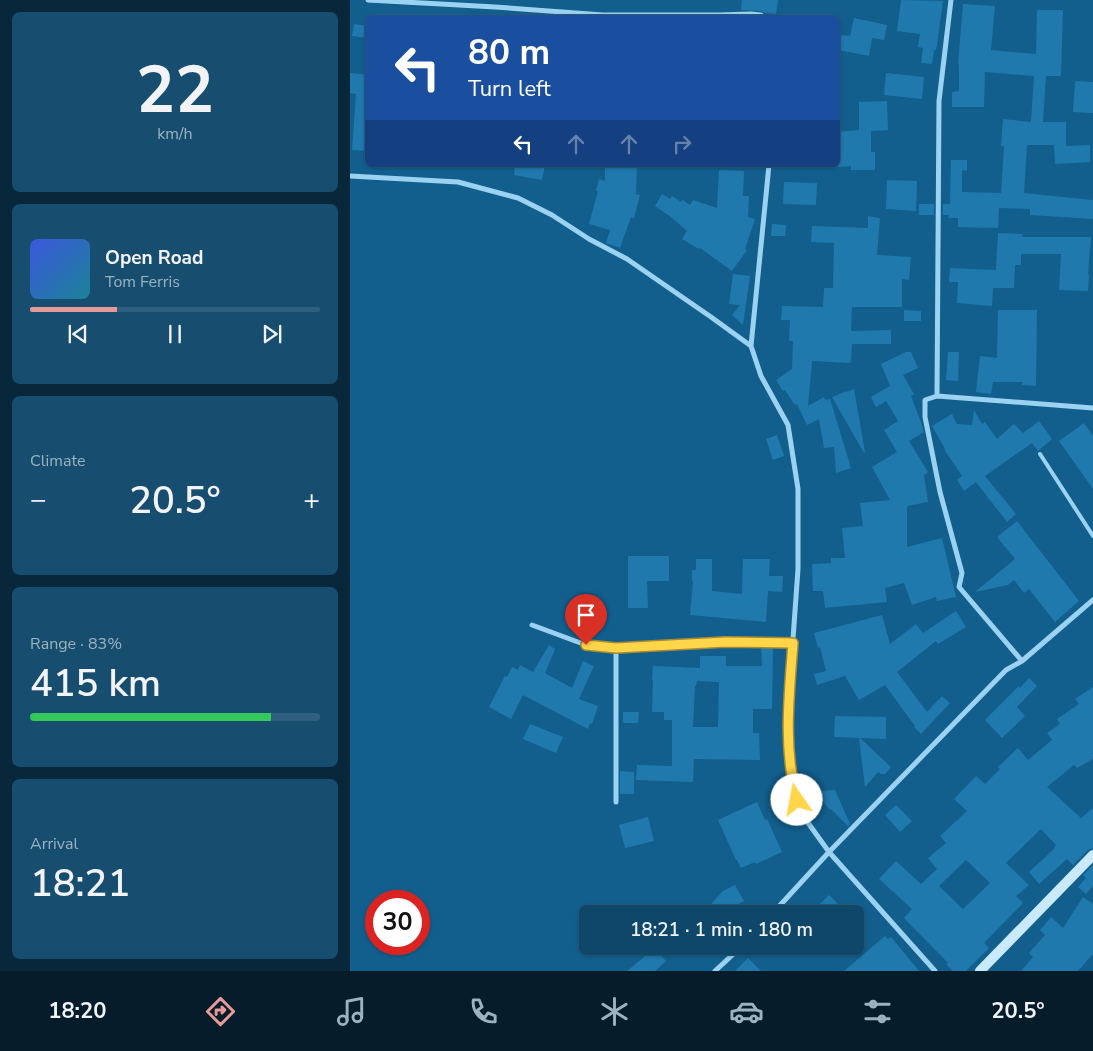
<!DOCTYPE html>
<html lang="en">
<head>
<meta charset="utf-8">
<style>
	:root { --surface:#0e476a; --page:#174e70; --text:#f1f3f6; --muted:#9bb2c1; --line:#2e5f7e; --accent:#e69b98 }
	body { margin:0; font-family:"Nunito Sans",sans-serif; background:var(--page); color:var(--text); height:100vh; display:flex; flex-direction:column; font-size:19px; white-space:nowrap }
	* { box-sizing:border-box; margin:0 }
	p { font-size:16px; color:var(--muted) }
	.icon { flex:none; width:28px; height:28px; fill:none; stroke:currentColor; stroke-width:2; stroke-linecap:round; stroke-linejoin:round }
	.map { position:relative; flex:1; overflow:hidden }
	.side { display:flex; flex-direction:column; gap:12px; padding:12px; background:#08273a; width:350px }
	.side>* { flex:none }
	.banner { position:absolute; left:15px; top:15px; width:475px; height:152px; border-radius:8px; box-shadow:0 1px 4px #0004,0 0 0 1px var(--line); background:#1a4fa0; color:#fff; overflow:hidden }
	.speed { position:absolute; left:15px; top:890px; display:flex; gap:10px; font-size:25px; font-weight:700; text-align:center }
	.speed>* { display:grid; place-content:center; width:65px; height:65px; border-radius:50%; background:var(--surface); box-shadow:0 1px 4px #0004,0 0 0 1px var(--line); line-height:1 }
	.speed .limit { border:8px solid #d22; background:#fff; color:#111 }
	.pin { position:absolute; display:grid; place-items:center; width:42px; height:42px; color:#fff; margin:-51px -21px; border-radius:50% 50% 50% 0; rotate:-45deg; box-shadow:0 0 5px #0007 }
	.pin .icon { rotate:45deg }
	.me { position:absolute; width:55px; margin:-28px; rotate:348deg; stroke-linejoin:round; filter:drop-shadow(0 0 4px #0008) }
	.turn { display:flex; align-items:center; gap:18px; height:105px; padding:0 20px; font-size:22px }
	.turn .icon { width:65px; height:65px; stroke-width:2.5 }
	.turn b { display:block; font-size:35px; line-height:42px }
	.lanes { display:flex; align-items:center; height:48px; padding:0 20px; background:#0003; justify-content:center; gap:25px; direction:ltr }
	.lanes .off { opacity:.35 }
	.big { font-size:38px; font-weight:600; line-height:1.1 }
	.side .card { flex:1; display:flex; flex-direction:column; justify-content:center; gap:8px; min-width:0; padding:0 18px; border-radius:8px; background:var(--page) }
	.side .dial { align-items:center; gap:0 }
	.dial b { font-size:65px; line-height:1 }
	.song { display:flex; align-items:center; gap:15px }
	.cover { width:60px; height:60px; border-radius:8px; background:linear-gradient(135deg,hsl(230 70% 55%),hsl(190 70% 35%)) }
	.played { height:5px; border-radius:2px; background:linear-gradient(90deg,var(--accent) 30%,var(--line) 30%) }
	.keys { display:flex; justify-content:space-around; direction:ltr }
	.heat { display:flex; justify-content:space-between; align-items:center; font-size:28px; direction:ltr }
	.charge { height:8px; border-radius:4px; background:linear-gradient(90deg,#34c759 83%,var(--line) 0) }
	.trip { position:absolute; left:229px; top:905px; width:285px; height:50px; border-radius:8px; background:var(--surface); box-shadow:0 1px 4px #0004,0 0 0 1px var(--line); font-weight:600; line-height:50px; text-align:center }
	.tab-bar { display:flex; height:80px; justify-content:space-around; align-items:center; background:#061c2a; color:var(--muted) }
	.tab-bar .icon { width:35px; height:35px }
	.tab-bar .on { color:var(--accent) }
	.tab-bar b { font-size:22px; color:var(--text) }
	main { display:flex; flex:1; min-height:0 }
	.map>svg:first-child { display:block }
	.building { fill:#1f79ad; fill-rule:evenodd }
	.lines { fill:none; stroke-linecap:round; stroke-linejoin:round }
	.lane { stroke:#9bd2f2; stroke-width:4 }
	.street { stroke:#9bd2f2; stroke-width:5 }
	.secondary { stroke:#c9e9fc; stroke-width:10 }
	.route-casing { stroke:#a68a30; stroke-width:12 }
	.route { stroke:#ffd54a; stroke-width:9 }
</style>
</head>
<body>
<main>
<section class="side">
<div class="card dial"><b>22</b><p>km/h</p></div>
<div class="card">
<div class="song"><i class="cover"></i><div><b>Open Road</b><p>Tom Ferris</p></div></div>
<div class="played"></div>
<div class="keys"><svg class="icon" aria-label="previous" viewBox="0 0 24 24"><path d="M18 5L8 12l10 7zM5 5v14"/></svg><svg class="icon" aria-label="pause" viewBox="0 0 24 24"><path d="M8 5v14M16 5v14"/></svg><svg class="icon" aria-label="next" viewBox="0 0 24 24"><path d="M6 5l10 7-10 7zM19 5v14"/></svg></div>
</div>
<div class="card"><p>Climate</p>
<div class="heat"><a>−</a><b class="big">20.5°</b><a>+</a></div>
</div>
<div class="card"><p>Range · 83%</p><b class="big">415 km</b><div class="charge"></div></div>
<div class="card"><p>Arrival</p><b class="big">18:21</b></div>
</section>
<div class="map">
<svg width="743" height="971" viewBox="0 0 743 971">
	<rect width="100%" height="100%" fill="#125f8e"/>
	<!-- building -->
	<path class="building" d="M392,0H428L426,14L415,13L411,11L391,10Z
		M551,0L593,1L587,45L586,50H584L582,64L571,63L573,48L568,47L570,34L547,31Z
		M613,4L645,6L641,50L686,54L687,10H713L711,76H696L693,122H716V146L740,145V162L705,164L704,145H677L674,193L743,200V219L680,215V209L649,208L648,228L608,227V218H598L599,215H593V204H600L601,160H617V171L612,170V192L651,193L654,146H651L653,119L681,122L684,76L635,72L634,107H602V92L609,91V65L608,64Z
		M504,18L537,25L534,40L522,38L519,56L488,50L490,35L500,36Z
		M4,24L18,26V38L2,36Z
		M0,73L18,75V151L2,150L6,94L0,93Z
		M536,73L574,77L572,99L534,95Z
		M725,81L743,82V113L723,112Z
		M537,101L538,130L521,131V152H525V170H501V166L488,167V132L509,130V102Z
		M165,165H195L192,180L164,175Z
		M255,165H287L286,194L290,195L284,218L281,217L270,248L256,243L260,230L239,224L248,191H246L249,179L255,181Z
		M369,170L394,171L393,196H399L398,217L405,219L395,249L397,250L382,271L350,248L349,249L332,239L337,231L321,217L305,206L312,194L320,199L322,196L331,202L333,200L340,205L343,200L367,208Z
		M537,180L567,181L566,211L536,209Z
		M434,182L467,183L466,205L433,204Z
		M569,204H584V215H569Z
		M518,216L530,218L527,255L561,257L559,280L552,279V307H502L501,331L541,330V344H502L501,363L499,359L500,363L462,361L458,406L474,397L475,400L480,399L501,468L486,473L484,447L474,448L469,419L457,425L447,404L445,405L435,390L433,391L426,380L442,369L443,341H439L440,320H431L432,306L473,307L474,288H483L484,243L461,242L462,226L518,228Z
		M422,224L436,225L435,236H421Z
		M648,233L673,234L672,237H741L738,274L739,275L738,291L709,290L711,254H671V265H665L664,288H643L642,306L607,303L608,282H599L600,268L646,270Z
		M383,274L400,276L393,325L382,315L390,305L379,304Z
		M554,310L571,311V321H554Z
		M648,310H687L686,386L672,385V382H643L641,394L626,392L630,356L647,358Z
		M556,352H561L568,368L553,375L564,394L561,396L572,425L574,432L559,441L578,472L574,475L578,502L557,506V547L592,538L606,597L587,601L586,597L562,605L554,583L535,588L537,602L475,608L473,591H463L462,564L481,563V558H495L492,528L513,526L510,503L540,500L522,467L547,452L534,430L548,421L536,401L526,407L521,397L540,386L531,364Z
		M598,352H609L608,381L596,380Z
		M504,389L515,452L514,453L482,397L497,391V392Z
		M624,410L632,424L635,422L647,439L664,424L673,433L689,421L702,439L688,451L682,443L635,476L666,514L657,522L626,482L614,491L607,480L612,476L594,449H595L582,426L602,414L607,424L622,425Z
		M734,423L743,436V489L709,441Z
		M427,435L434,456L423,460L416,439Z
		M667,521L729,601L705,622L679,589L674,593L664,580L658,585L625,592L665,559L647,537Z
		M278,556H319V581H297L298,608H278Z
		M346,559H362V591L392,594L393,559H420L419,576H433L432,592L418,591L416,622L340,615L343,581H342V570H346Z
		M606,611L616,627L588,644L586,641L547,672L577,712L592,696L600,703L571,734L564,727L565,726L535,685L509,700L495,676L467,685L464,674L476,671L470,647L468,648L464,633L532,615L540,644L566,624L573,633Z
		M199,645L205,649L195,673L222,688L233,661L244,666L229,699L248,706L242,724L240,723L238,729L173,695L161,719L139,707L155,676L157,677L162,667L168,670L170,665L183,672Z
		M411,647H423L422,709H403V733H409L410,760L344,759L343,782L286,780L287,765L322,766V720H314V712H302L303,680H302L303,666L350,668V656H376V666H412ZM347,681L369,682L368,727H343L345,686H346Z
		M679,678L687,686L667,707L675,716L652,738L635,720L669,686L670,688Z
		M743,687V759L727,768L724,765L697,787L731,818L743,808V848L738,850L723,865L717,859L689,884L679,872L705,848L704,847L706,845L691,829L656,863L679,885L666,896L673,903L634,943L639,948L616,971H603L596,964L598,963L554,918L562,909L529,879L546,861L571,884L587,869L578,858L596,843L590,836L617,811L604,799L626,776L635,784L650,769L648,767L668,748L678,760L702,740L697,733L710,724L707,719L729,704L725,699ZM616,860L640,883L613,909L589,886Z
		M273,712H289L288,723H273Z
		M485,716L536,717V739L510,738L541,767L535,774H531L528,772L515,787L509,738L484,737Z
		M180,724L213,737L206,753L173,739Z
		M270,771L284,772V794H270Z
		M485,790L500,824L498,826L481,809L480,810L471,799L473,797L471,791Z
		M407,802L415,820L417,819L432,852L406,864L405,862L391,868L387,860H386L368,820Z
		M546,805L562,821L550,832L535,815Z
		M298,817L304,841L275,848L269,825Z
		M743,865V886L736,894L728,887L736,878L733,875Z
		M385,885L394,901L387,905L378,914H352L373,891Z
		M479,895L498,914H472L466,908Z
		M733,897L743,904V954L728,971H671L683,957L679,953L695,935L690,930L701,917L713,928Z
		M535,936L538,939L541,937L569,971H494Z
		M305,948L316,961L305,971H277Z
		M398,958L411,971H385Z"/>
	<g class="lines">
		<!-- lane -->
		<path class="lane" d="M690,454L743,536"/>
		<!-- street -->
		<path class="street" d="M18,0L145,7L253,15H368L401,14L411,15L412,18
			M601,0L589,101L587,396L575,400V417L590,492L612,573L609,587L672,661
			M0,176L108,182L168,198L202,215L239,239L277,259L361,317L401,346L411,376L438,425L448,489V569L437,723L438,752L444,787L451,813L479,852L585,971
			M401,346L419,165
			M587,396L743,408
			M182,625L236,645L266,648L375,642L443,643
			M266,802V648
			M422,914L479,852L656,670L672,661L743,600
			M365,971L392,946"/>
		<!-- secondary -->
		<path class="secondary" d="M630,971L743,855"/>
	</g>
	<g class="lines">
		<!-- route casing -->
		<g class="route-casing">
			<path id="route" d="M236,645L266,648L375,642L443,643C439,696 433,748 447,800"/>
		</g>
		<!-- route -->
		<use href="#route" class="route"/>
	</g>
</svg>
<div class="speed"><div class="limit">30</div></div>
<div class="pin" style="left:236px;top:645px;background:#d93025"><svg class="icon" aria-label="arrive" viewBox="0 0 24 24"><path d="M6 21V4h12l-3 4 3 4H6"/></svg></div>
<svg class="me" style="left:447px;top:800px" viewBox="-20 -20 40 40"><circle r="19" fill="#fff"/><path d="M0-13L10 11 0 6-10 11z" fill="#ffd54a"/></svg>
<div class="trip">18:21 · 1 min · 180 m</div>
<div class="banner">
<div class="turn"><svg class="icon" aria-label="left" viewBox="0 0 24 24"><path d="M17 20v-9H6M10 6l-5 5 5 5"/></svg><div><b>80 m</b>Turn left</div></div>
<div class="lanes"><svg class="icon" aria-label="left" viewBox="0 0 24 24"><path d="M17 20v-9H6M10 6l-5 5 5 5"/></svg><svg class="icon off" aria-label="ahead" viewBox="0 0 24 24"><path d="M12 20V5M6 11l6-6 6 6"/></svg><svg class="icon off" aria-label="ahead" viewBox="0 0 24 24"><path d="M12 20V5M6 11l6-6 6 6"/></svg><svg class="icon off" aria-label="right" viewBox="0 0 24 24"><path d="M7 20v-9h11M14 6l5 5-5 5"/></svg></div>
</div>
</div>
</main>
<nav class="tab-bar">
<b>18:20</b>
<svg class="icon on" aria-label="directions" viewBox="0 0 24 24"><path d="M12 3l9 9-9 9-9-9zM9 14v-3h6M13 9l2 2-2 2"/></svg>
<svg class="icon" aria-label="music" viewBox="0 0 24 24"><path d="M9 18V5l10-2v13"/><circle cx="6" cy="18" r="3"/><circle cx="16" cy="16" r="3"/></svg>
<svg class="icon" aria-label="phone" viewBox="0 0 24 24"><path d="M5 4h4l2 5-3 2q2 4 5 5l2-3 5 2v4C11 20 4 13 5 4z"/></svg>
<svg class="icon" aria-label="climate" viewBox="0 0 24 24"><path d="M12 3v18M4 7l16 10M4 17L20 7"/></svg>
<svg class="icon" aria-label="car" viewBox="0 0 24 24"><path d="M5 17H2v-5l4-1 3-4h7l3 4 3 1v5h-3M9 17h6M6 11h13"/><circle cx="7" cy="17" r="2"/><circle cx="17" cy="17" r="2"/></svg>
<svg class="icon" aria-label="filters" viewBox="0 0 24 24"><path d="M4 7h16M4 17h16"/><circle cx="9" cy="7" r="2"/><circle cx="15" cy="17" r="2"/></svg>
<b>20.5°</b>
</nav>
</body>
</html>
